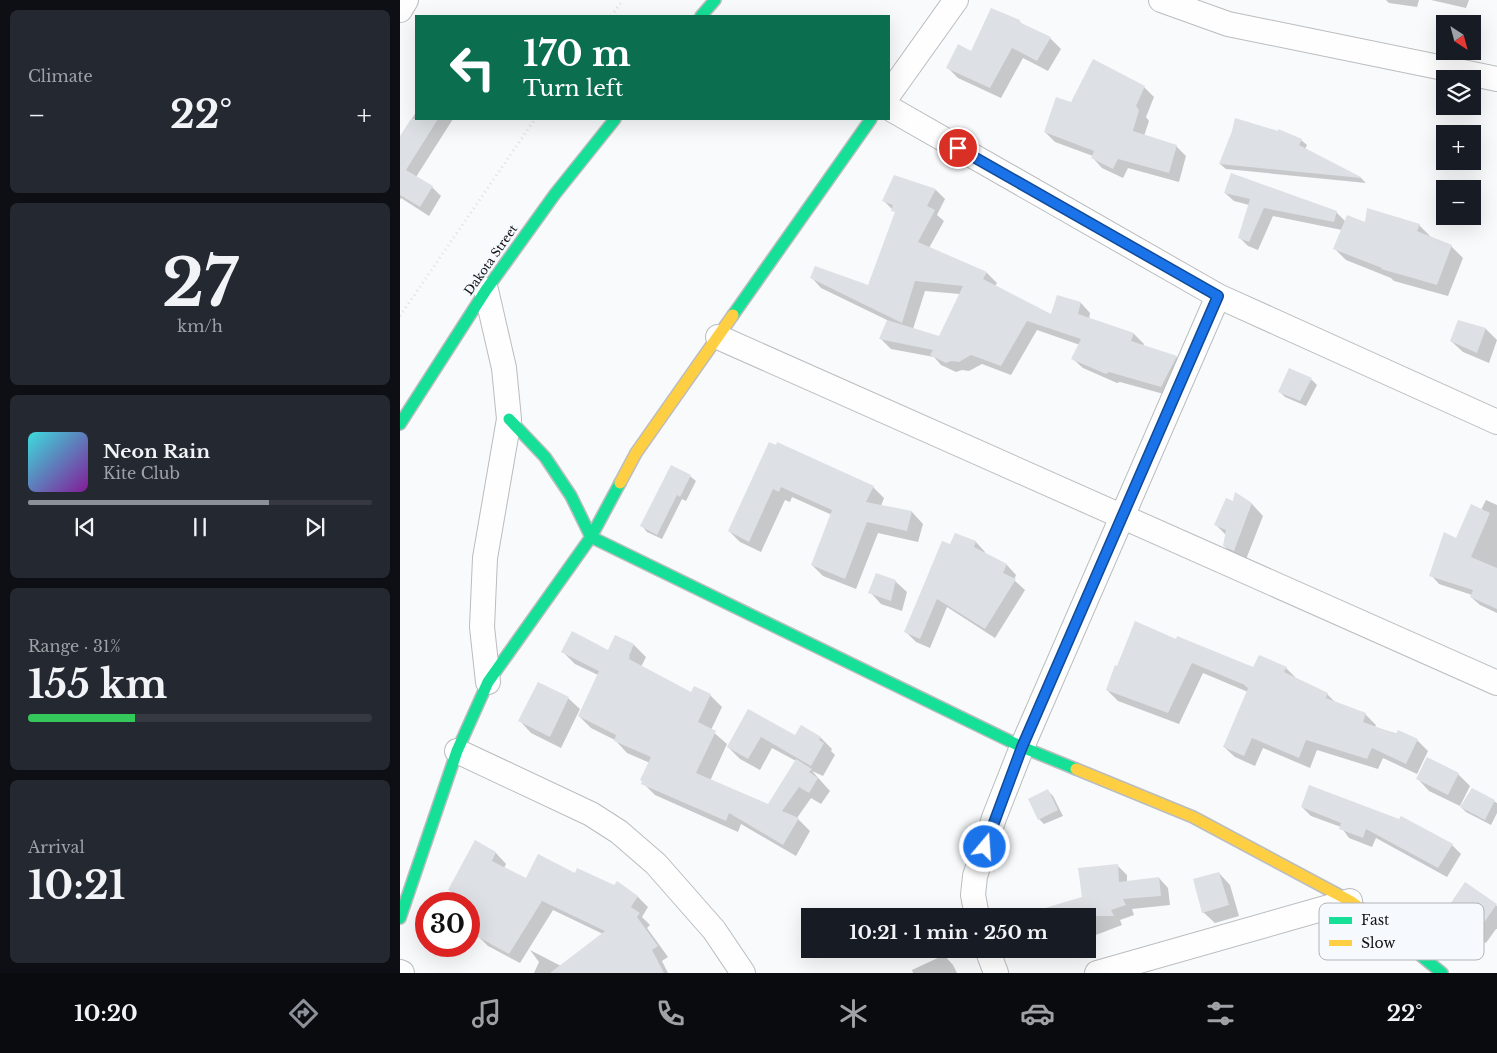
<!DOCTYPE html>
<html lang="en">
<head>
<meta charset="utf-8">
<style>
	:root { --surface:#171b24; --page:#242831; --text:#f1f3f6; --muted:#9ea1a6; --line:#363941; --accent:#8c9099 }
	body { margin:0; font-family:"Libre Baskerville",serif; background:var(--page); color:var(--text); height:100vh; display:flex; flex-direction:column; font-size:19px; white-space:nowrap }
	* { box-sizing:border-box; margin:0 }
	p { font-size:16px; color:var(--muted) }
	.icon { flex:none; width:28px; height:28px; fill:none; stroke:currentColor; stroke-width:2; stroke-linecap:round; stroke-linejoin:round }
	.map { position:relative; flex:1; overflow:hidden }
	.sheet { display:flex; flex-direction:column; gap:10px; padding:10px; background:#0d0f14; width:400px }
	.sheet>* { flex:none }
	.banner { position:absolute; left:15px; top:15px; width:475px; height:105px; border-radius:0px; box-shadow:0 5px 20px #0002; background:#0b6e4f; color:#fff; overflow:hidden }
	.needle { width:32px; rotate:144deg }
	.buttons { position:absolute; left:1036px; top:15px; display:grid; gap:10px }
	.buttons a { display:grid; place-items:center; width:45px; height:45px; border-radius:0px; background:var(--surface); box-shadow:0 5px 20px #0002; font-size:25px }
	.speed { position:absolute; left:15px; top:892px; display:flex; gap:10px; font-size:25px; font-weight:700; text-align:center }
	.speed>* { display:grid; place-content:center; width:65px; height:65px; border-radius:50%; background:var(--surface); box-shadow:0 5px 20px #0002; line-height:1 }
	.speed .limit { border:8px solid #d22; background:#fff; color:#111 }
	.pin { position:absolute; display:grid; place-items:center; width:42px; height:42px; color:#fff; margin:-21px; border:2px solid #fff; border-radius:50%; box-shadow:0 1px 5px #0007 }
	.me { position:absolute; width:55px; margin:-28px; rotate:18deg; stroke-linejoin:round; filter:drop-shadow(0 0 4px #0008) }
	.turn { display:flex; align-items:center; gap:18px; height:105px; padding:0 25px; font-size:22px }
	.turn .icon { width:65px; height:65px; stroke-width:2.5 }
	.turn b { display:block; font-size:35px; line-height:42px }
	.big { font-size:38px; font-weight:800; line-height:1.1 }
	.sheet .tile { flex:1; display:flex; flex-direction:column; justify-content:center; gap:8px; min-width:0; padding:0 18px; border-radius:8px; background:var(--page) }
	.sheet .dial { align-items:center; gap:0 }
	.dial b { font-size:65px; line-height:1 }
	.song { display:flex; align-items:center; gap:15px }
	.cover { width:60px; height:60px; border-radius:8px; background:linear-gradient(135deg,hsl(180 70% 55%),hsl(290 70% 35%)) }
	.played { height:5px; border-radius:2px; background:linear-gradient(90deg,var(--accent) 70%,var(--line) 70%) }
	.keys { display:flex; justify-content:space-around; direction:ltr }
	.heat { display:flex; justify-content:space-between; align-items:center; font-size:28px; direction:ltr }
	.charge { height:8px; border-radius:4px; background:linear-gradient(90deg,#34c759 31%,var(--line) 0) }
	.trip { position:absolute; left:401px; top:908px; width:295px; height:50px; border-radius:0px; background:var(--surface); box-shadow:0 5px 20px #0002; font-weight:800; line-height:50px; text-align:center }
	.tab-bar { display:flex; height:80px; justify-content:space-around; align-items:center; background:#090b0e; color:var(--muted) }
	.tab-bar .icon { width:35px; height:35px }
	.tab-bar .active { color:var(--accent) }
	.tab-bar b { font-size:22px; color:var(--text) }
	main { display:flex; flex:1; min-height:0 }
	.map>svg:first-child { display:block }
	.shadow { fill:#0003; fill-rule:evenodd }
	.building { fill:#dde0e4 }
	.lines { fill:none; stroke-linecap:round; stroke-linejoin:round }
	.street-casing { stroke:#babcbe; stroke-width:26 }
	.fast-casing { stroke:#babcbe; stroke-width:14 }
	.slow-casing { stroke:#babcbe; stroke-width:14 }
	.path { stroke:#e0e0e2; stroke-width:3; stroke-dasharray:1 4; stroke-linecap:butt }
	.street { stroke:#fefeff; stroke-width:24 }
	.fast { stroke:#16e098; stroke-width:11 }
	.slow { stroke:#ffcf43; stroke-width:11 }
	.route-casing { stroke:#114b97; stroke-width:12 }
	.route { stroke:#1a73e8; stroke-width:9 }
	.labels { text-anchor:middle; stroke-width:5; stroke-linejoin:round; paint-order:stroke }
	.street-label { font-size:12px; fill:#121314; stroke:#f6f9fe }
	.key { fill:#f6f9fe; stroke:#b2b4b8; stroke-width:1 }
	.key-label { font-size:14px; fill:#121314 }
</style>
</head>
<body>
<main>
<section class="sheet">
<div class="tile"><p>Climate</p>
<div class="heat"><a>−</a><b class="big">22°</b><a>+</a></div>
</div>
<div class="tile dial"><b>27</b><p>km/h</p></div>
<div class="tile">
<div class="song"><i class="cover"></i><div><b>Neon Rain</b><p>Kite Club</p></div></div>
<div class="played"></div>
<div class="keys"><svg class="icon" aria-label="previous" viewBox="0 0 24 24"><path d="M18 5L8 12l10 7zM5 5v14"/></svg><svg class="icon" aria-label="pause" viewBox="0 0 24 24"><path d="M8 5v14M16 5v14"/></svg><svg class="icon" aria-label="next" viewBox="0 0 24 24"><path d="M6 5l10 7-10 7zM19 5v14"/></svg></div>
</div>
<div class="tile"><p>Range · 31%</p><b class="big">155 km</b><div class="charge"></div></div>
<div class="tile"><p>Arrival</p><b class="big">10:21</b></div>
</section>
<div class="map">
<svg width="1097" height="973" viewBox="0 0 1097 973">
	<rect width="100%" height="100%" fill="#f8fafc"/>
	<!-- shadow -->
	<path class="shadow" d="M986,0H1019L1017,7L989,3Z
		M1031,0H1069L1066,8Z
		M619,21L624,26L650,38L661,49L648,71L623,58L601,98L558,78L548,68Z
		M744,87L754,97L746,117L749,121L744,136L776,146L786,156L779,182L728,168L723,178L702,168L692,157L693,156L655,142L645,132L671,104Z
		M16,112V119H53L16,177L32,187L41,196L29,216L1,198L0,200V138Z
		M901,140L907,145L905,149L961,178L966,183L826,169L820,164Z
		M536,190L545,199L537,215L544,221L529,248L587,273L597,283L595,286L652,316L681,303L690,313L689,319L734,334L744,344L743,346L776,357L786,367L771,396L720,382L717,383L683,368L673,359L680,345L637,330L611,375L582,364L569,371L562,370L556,372L541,365L534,357L491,349L481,339L489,321L421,288L412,278L468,287L496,213L484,201ZM525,291L560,294L540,338L513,329Z
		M825,193L936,212L945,221L1019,225L1031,237L1051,246L1063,258L1048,296L994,281L991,278L946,260L935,249L942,230L873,216L858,250L848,246L839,237L849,205L834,201Z
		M1059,322L1086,329L1097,340L1089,363L1063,352L1051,341Z
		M890,370L912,380L917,385L906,406L885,397L880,392Z
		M370,443L473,487L484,498L481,506L512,512L523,524L518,542L478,533L456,589L423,576L412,565L432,515L392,497L390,502L385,500L361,552L340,542L329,531Z
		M290,476L296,481L286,501L282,499L262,539L247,532L242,526Z
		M1086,500L1097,505V613L1080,605L1071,597L1072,595L1039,584L1031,575L1057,540L1081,510Z
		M834,503L852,504L863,516L845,562L836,557L824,546L826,535L816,525Z
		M556,534L576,542L585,552L584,554L607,565L616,575L614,580L625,590L595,638L547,607L530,648L516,642L506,632Z
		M495,581L507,592L502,611L481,604L470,592Z
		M777,641L854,669L886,668L897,679L927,694L936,703L965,714L976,725L975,727L1017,740L1028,751L1017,774L983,758L978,769L917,750L910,768L863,748L855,766L835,757L824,747L848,692L803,673L779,724L718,701L707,690Z
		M234,645L246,657L241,667L292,694L310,695L322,707L311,730L327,744L310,781L368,806L396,761L372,748L360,770L340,759L328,747L349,710L395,736L401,727L421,738L432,749L431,751L435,755L423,776L412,771L430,791L421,804L411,798L397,818L410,831L396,856L341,824L338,832L255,795L243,783L250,763L227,753L215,740L191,728L179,716L198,675L175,664L163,652L209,651Z
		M168,698L180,709L161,748L131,733L120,721Z
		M1058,774L1070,786L1060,806L1029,791L1018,779Z
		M1072,789L1097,803V813L1091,825L1066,812L1061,807Z
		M648,791L653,796L663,816L644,824L639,819Z
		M902,807L1052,845L1061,854L1047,877L976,838L972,847L949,838L941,827L911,816Z
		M76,842L96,853L106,864L104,868L127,879L175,874L238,897L248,907L242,917L250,925L247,928L268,957L262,961L268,973H134L139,962L130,950L161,966L203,934L153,910L120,963L88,946L78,936L69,920V904L60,900L49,890Z
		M717,865L727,875V882L759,878L768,888L770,905L732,909L734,915L720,920L722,925L688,938V916H660L657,906L683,898Z
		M819,873L830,885L839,916L815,923L803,912Z
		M1065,884L1097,906V929H1096L1086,943L1056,922L1046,913Z
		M544,955L553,965L557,973H513L512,970Z"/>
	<!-- building -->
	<path class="building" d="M591,8L620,20L619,22L651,37L637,61L612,48L590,88L546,68L558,44L571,51Z
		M693,59L745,86L736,106L739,110L733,131L777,145L769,173L718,159L713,169L691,158L694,151L644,132L656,97L671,102Z
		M835,118L878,131V129L902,139L899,145L961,177V178L819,164L832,131Z
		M11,119H38L6,170L33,186L20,207L0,195V136Z
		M831,173L937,211L934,222L864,208L849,242L838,238L850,199L824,193Z
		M494,175L536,189L527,206L535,210L518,242L587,272L583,279L651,314L657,295L681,302L678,314L734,333L731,341L777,356L761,387L709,372L706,374L671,359L681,339L627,321L601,366L571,355L559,362L551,361L546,363L530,355L533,350L479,339L487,320L539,336L563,286L515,281L502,323L410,278L415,266L468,285L495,212L491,211L493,205L482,201Z
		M967,208L1020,224L1017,231L1052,245L1037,285L981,269L982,268L933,249L947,215L965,222Z
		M1058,320L1086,328L1077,353L1050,341Z
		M889,368L912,378L900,401L878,392Z
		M369,442L376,445L377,442L474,486L466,502L512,511L507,531L467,522L445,579L411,565L432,510L381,487L379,492L373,489L349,542L328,531Z
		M271,465L291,475L280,497L277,495L257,535L240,526Z
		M835,492L852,503L834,551L823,546L826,530L814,525L826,498L833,501Z
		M1071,504L1090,513L1071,557L1097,568V609L1070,597L1073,590L1029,576L1044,532L1056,538Z
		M555,533L576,541L574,547L607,564L603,573L616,579L585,629L537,599L520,639L504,632L542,541L550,544Z
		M476,573L496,580L491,601L468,593Z
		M735,621L776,639L777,636L853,667L859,655L887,667L884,672L928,693L926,698L966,713L963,722L996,734L998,730L1018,739L1006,764L972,748L967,759L906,740L899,758L852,738L844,756L823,747L848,688L845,686V685L792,663L768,713L706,690L715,665L717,666Z
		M172,631L208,650L215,635L234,644L229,656H230L229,659L291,692L294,686L311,694L298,722L316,731L296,773L368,804L396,759L412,769L409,772L418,778L409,793L399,787L382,811L399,818L383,845L329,813L326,821L241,784L242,781L240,780L251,757L214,741L216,735L178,716L199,671L161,652Z
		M138,682L169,697L150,737L118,721Z
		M348,709L395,735L401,725L421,737L419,740L424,743L411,766L361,737L348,759L327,747Z
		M1027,757L1059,773L1048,795L1016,779Z
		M909,785L999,819L1001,816L1053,844L1038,868L966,829L963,838L939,829L941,823L901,807Z
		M1072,788L1095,800L1085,820L1060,807Z
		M648,789L658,810L638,820L628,799Z
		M75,840L96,852L92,861L126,878L138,854L175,873L177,868L214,885L217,881L238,896L231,907L240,913L237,917L258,946L252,950L264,973H150L205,931L142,901L109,954L69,932V904H62L65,898L48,890Z
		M718,864L719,882L759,877L761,896L723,899L726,905L711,910L714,916H636L635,911L682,897L678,868Z
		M819,872L829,905L802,913L793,879Z
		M1065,882L1097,904L1076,934L1044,913Z"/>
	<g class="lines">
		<!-- street casing -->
		<g class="street-casing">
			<path id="street" d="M761,0L828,24L1097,79
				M0,10L6,0
				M489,94L556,0
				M489,108L818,296L1097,422
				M86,290L104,368L109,419L85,558L82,627L88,682
				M318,337L1097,683
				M57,751L191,814L219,832L256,864L314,930L343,973
				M577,916L573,895L575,876L594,818L622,747L818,296
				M587,949L596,973
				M0,972L2,973
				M697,973L950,901"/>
		</g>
		<!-- fast casing -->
		<g class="fast-casing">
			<path id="fast" d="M301,16L315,0
				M333,315L471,119
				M109,419L145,457L171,496L191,537L622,747L676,769
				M0,424L86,290L155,194L215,119
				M0,918L57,751L88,682L191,537L220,483
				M986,927L1042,973"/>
		</g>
		<!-- slow casing -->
		<g class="slow-casing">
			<path id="slow" d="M220,483L236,453L333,315
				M676,769L793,817L950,901L986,927"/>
		</g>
		<!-- path -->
		<path class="path" d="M211,16L223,0
			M0,316L135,119"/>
		<!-- street -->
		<use href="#street" class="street"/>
		<!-- fast -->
		<use href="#fast" class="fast"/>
		<!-- slow -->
		<use href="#slow" class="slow"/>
	</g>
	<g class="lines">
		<!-- route casing -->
		<g class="route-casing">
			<path id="route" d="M558,148L818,296L622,747L585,847"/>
		</g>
		<!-- route -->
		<use href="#route" class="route"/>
	</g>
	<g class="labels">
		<!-- street labels -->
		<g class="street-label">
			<text transform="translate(91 260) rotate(-55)" y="4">Dakota Street</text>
		</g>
	</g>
	<!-- legend -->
	<rect x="919" y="903" width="165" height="57" rx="8" class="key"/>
	<rect x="929" y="917" width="23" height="7" fill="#16e098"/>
	<rect x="929" y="940" width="23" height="6" fill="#ffcf43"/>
	<g class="key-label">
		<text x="961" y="925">Fast</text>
		<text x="961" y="948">Slow</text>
	</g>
</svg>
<div class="buttons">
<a><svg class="needle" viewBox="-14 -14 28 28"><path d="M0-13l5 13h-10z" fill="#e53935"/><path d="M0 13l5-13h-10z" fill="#9ea1a6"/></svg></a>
<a><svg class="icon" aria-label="layers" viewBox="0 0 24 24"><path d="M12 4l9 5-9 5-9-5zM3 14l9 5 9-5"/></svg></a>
<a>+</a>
<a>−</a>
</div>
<div class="speed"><div class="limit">30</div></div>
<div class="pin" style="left:558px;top:148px;background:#d93025"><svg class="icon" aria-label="arrive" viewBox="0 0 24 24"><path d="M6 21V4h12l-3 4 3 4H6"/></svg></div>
<svg class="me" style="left:585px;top:847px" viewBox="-20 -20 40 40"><circle r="17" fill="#1a73e8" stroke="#fff" stroke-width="3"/><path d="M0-11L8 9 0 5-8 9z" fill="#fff"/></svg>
<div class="trip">10:21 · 1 min · 250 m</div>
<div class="banner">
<div class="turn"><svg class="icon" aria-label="left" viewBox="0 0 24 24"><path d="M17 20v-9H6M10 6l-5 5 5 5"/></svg><div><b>170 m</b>Turn left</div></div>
</div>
</div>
</main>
<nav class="tab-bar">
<b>10:20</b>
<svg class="icon active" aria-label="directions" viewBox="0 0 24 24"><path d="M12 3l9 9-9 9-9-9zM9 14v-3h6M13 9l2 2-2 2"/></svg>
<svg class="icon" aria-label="music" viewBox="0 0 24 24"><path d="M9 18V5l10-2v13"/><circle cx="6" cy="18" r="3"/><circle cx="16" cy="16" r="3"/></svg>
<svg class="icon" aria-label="phone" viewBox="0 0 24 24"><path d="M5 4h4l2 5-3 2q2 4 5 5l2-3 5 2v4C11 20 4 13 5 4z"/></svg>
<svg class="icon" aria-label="climate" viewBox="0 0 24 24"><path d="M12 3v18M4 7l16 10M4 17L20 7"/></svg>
<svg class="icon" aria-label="car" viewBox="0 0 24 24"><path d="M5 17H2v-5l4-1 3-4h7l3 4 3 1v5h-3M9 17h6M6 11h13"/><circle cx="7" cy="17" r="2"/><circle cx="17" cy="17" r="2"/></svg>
<svg class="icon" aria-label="filters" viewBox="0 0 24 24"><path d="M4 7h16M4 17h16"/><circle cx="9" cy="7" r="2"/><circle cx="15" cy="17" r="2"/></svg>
<b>22°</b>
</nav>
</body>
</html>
